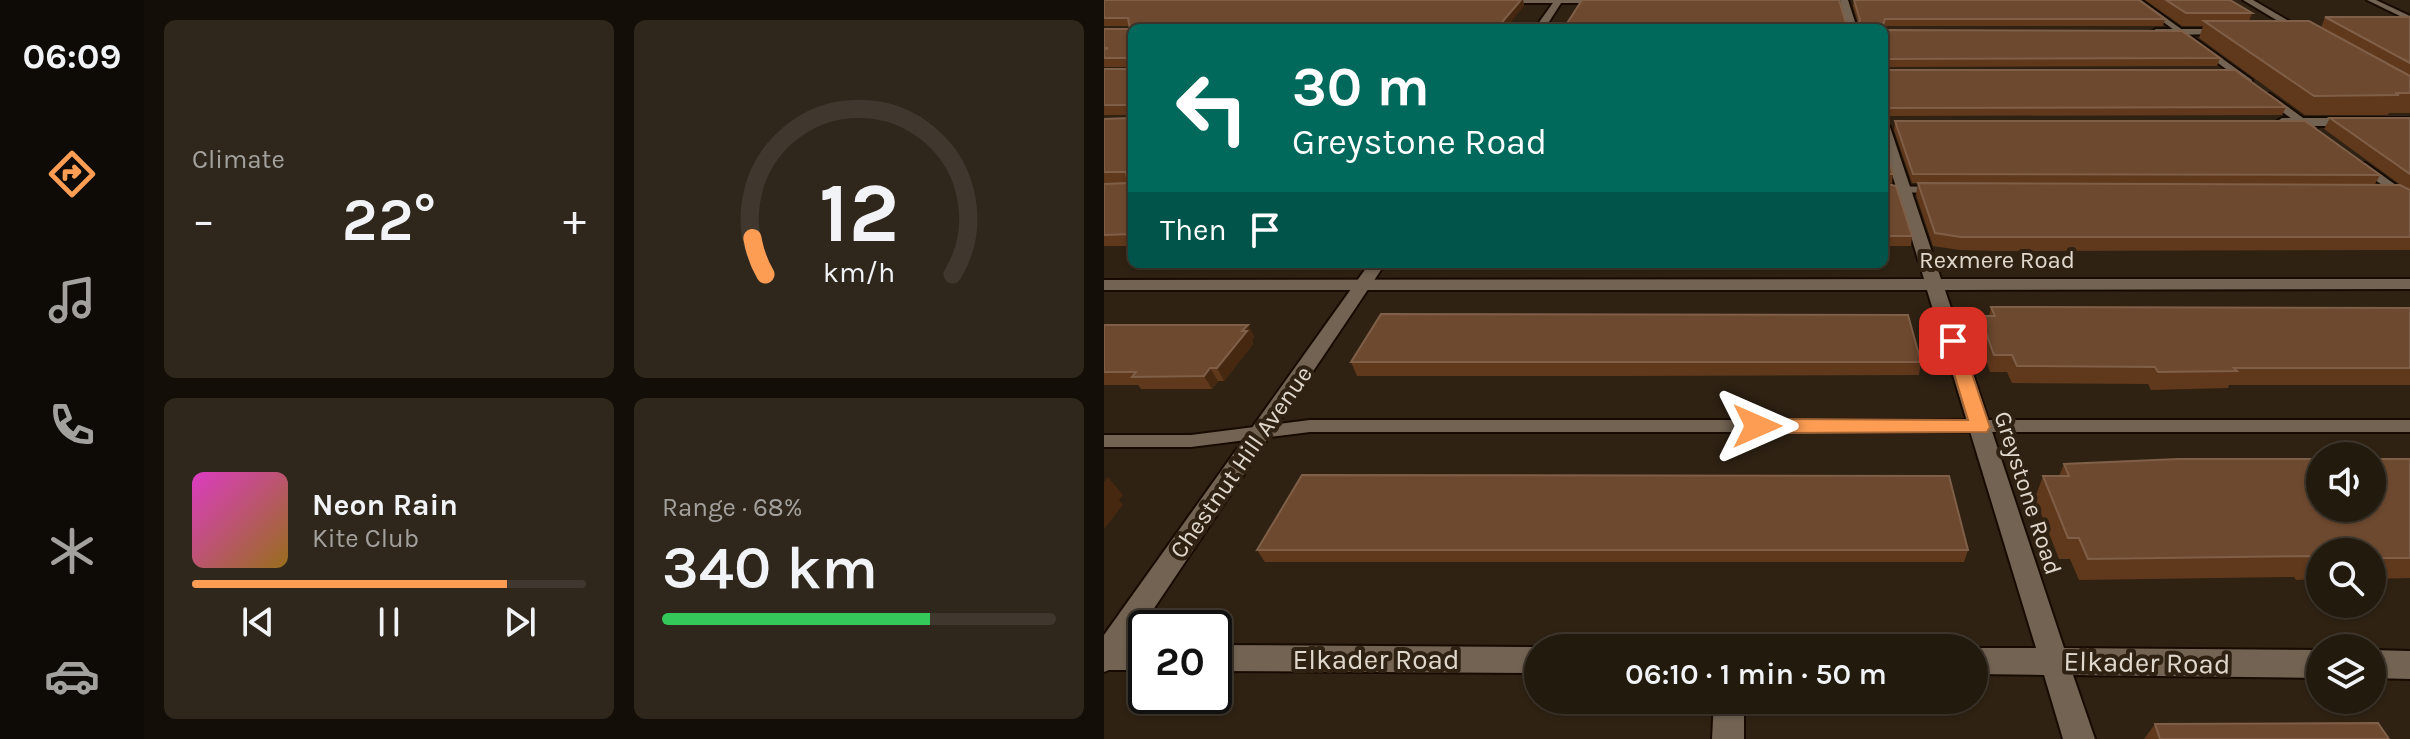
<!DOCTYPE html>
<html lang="en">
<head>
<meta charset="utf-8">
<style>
	:root { --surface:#231a0e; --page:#2f271c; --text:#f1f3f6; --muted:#a3a19e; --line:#40382e; --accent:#fc9d53 }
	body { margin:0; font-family:Karla,sans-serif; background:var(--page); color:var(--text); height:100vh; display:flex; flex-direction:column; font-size:30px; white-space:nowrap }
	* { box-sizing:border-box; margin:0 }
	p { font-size:26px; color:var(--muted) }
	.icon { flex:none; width:44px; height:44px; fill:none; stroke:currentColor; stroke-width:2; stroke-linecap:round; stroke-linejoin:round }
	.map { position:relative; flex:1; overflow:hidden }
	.details { display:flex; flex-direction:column; gap:20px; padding:20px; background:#130e08; width:960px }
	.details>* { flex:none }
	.hud { position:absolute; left:24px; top:24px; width:760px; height:244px; border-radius:12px; box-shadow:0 2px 6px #0004,0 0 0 2px var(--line); background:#00695c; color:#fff; overflow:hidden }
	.fabs { position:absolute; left:1202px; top:442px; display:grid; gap:16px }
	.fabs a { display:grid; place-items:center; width:80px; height:80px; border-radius:50%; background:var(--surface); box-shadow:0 2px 6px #0004,0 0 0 2px var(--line); font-size:40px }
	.speed { position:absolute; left:24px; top:610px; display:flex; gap:16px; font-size:40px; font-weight:700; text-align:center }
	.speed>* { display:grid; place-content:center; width:104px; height:104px; border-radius:50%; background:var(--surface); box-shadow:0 2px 6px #0004,0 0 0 2px var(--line); line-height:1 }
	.speed .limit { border:4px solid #111; border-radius:12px; background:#fff; color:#111 }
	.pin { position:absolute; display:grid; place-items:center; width:68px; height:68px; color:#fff; margin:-34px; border-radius:16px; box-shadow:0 4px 12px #0006 }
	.me { position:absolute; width:88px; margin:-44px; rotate:90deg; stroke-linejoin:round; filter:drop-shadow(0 0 6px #0008) }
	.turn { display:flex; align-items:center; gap:28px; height:168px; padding:0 32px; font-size:36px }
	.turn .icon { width:104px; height:104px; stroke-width:2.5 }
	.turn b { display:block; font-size:56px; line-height:68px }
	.then { display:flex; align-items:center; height:76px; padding:0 32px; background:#0003; gap:16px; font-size:30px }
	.big { font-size:60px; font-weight:600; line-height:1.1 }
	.details .widget { flex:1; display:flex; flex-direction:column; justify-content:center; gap:12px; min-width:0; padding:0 28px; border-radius:12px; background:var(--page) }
	.details .dial { align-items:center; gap:0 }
	.dial svg { height:208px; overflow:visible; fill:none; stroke:var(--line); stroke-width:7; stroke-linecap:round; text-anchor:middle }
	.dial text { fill:var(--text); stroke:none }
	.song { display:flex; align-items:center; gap:24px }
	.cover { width:96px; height:96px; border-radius:12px; background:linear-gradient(135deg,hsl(310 70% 55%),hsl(40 70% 35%)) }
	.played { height:8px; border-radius:4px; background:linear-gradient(90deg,var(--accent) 80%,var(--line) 80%) }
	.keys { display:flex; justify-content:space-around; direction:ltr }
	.heat { display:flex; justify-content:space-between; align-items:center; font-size:44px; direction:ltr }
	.charge { height:12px; border-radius:6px; background:linear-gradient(90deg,#34c759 68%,var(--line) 0) }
	.details .tiles { flex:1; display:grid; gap:20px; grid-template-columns:repeat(2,1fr) }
	.trip { position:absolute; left:420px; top:634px; width:464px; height:80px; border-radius:40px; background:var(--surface); box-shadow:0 2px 6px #0004,0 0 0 2px var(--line); font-weight:600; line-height:80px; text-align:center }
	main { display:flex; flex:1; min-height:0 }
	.dock { display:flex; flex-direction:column; width:144px; justify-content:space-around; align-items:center; background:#0e0a06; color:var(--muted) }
	.dock .icon { width:56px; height:56px }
	.dock .current { color:var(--accent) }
	.dock b { font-size:36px; color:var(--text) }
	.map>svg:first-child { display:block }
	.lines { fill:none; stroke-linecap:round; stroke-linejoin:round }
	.service-casing { stroke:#170b01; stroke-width:4 }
	.minor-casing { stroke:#170b01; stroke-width:4 }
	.tertiary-casing { stroke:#170b01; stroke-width:4 }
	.service { fill:#726352; fill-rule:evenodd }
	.minor { fill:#726352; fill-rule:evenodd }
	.tertiary { fill:#726352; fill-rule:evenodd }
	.wall { fill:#60381c }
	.shaded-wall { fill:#462811 }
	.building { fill:#6d492f; stroke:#7f5f48; stroke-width:2 }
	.route { fill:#fc9d53; stroke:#a46636; stroke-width:2 }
	.labels { text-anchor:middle; stroke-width:8; stroke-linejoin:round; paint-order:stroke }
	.street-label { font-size:24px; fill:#e0d7cd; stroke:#2f2213 }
	.near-street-label { font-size:28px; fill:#e0d7cd; stroke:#2f2213 }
</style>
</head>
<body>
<main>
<nav class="dock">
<b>06:09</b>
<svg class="icon current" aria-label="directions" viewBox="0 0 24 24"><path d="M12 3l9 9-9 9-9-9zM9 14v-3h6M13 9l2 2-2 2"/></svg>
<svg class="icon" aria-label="music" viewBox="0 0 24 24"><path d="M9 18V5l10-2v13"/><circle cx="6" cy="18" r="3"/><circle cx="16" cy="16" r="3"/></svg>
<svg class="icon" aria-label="phone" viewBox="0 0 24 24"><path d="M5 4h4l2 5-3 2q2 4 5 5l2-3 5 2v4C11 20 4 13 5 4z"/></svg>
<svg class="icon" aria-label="climate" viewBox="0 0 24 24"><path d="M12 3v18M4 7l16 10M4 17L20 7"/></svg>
<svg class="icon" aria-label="car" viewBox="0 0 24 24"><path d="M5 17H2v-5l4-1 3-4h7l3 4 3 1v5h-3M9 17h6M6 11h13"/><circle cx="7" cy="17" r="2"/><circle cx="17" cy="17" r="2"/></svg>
</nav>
<section class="details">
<div class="tiles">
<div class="widget"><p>Climate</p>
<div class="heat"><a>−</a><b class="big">22°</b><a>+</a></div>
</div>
<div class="widget dial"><svg viewBox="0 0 100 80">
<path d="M14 69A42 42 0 1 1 86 69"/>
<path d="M14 69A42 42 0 0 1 9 55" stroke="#fc9d53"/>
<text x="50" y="56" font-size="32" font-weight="700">12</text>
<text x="50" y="72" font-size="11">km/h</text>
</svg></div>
<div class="widget">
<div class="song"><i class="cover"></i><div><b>Neon Rain</b><p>Kite Club</p></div></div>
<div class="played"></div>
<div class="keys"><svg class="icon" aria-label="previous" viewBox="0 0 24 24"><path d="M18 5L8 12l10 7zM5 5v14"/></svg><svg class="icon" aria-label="pause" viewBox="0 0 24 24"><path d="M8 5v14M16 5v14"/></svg><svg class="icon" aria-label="next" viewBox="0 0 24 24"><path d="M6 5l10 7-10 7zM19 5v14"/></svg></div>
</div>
<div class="widget"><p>Range · 68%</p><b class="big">340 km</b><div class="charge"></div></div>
</div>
</section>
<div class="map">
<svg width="1306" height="739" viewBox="0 0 1306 739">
	<rect width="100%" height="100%" fill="#2f2213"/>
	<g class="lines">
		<!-- service casing -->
		<g class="service-casing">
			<path id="service" d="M395,0H501V1L498,3H398Z
				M1030,0H1037L1148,80V84H1142Z
				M1263,0H1272L1306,16V21Z
				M1160,94H1166L1213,128V132H1205L1160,98Z
				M1253,163H1261L1306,195V205L1253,167Z
				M780,186L835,187L841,190L835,193L780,192Z
				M206,420H1306V432H206L87,447H0V435H87Z"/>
		</g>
		<!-- minor casing -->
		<g class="minor-casing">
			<path id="minor" d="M736,0H744L753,28H743Z
				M1124,29L1127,34L1052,35L1047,32L1052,29Z
				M1306,118V126H1178L1172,122L1178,118Z
				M780,123L786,127L837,279H1306V289L841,290L960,648L1216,650V678L969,675L991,739H959L940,675L870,674L869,648H932L823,290H0V280L820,279L780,148Z
				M0,644H42V670H0Z
				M110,645L434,647L438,648H434V673L110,671Z
				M1268,650L1306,651V679L1268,678Z
				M610,700H640V739H608Z"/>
		</g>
		<!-- tertiary casing -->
		<g class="tertiary-casing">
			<path id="tertiary" d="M451,0H459L441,28H431Z
				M1139,0H1149L1207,34L1199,36Z
				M265,264H281L10,668L0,672V635Z"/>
		</g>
		<!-- service -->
		<use href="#service" class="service"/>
		<!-- minor -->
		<use href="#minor" class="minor"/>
		<!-- tertiary -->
		<use href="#tertiary" class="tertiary"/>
	</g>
	<!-- wall -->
	<path class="wall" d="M0,0H419L420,6L28,28V246H0V119L25,118V115H0V69H25V67H0V29H26L25,26H0Z
		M750,0L1061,19L1059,26H780L779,28H460L754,24V23L749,6Z
		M1041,0H1126L1148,13L1145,21L1217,28L1221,17H1306V113H1285L1284,115H1201L1095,38L1099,26H1078Z
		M781,31L1116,58L1113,66L780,67Z
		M781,71L1182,107L1178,115L780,116Z
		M1226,118H1306V250L893,251L855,250L829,246L812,195L814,183H808L790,130L791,121L1276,175L1271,184L1298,186L1220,129Z
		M780,146L789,174L788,183H783L808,236L807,246H780Z
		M887,307L1306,308V385H1125L1124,388L1047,390L1044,384L908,383L903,372H886L872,332L876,316H885Z
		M0,325H144L150,337L148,340L149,344L120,381H114L108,389H37L34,385H0Z
		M247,362H817L815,375L519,376H253Z
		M1306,459V578L1268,579V552H1216V579L1192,580L1190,577L975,580L966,559H955L931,498L939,476H955L960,464Z
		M153,550H864L860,562H161Z
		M1051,724L1285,739H1040Z"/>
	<!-- shaded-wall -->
	<path class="shaded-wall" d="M417,0H419L420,6L402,28H393Z
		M144,325L150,337L148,340L149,344L120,381L113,368Z
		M106,368L114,381L108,389L100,376Z
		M4,477L19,495L15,500L19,505L0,529V482Z"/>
	<!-- building -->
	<path class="building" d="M0,0H417L393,28H28V234L0,235V184L24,183L22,172H0V119L25,118L26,108L23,105H0V69H25L23,58H0V50L4,48H0V29H26L24,18H0Z
		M478,0H735L742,23L754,24L756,20L750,0H1035L1061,19H781L778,28H460Z
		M1062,0H1126L1148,13H1082Z
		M1221,17H1306V63Z
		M1100,21H1205L1306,76V93H1291L1295,95L1210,96Z
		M780,30L1078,31L1116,58L781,59L780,62Z
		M780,70H1131L1182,107L780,108Z
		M1226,118H1306V174Z
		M791,121H1201L1276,175L809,174Z
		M780,146L789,174H780Z
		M780,183L792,186L808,236H780Z
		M814,183L1296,185L1306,190V237H857L831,233Z
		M887,307L1306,308V368H1130L1133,371L1054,372L1051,367L913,366L908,355H890L876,316H891Z
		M277,314L804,315L817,362H247Z
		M0,325H144L138,331H143L113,368H106L100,376L28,377L32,372H0Z
		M1074,459H1216V508H1268V459H1306V558H1268V552H1216V558L1208,559L1206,556L984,559L975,538H964L939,476H965L960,464Z
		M198,475L845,476L864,550H153Z
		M1274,723L1285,739H1056L1051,724Z"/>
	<!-- route -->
	<path class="route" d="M849,336L857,341L886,427L883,432L653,433L643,426L653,419L864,420L840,341Z"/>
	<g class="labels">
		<!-- street labels -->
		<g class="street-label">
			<text x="893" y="268">Rexmere Road</text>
			<text transform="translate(137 462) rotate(-55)" y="8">Chestnut Hill Avenue</text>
			<text transform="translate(924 493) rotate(72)" y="8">Greystone Road</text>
		</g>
		<!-- near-street labels -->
		<g class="near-street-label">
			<text x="272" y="669">Elkader Road</text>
			<text transform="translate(1043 662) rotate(1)" y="10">Elkader Road</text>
		</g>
	</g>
</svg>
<div class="fabs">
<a><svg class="icon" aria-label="sound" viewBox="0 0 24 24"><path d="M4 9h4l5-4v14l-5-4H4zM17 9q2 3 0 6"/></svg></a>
<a><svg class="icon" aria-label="search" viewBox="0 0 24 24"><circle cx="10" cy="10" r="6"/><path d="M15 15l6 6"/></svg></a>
<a><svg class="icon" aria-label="layers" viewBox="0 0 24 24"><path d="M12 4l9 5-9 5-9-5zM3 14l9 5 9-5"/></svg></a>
</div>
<div class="speed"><div class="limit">20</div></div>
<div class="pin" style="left:849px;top:341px;background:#d93025"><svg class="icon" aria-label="arrive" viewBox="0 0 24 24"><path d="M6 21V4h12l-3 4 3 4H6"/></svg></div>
<svg class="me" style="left:653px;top:426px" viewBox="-20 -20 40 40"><path d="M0-17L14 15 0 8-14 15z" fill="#fc9d53" stroke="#fff" stroke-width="4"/></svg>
<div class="trip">06:10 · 1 min · 50 m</div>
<div class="hud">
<div class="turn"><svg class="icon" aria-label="left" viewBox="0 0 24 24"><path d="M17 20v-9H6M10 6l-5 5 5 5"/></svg><div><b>30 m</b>Greystone Road</div></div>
<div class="then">Then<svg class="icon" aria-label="arrive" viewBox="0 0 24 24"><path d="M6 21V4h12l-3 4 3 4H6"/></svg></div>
</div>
</div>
</main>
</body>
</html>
